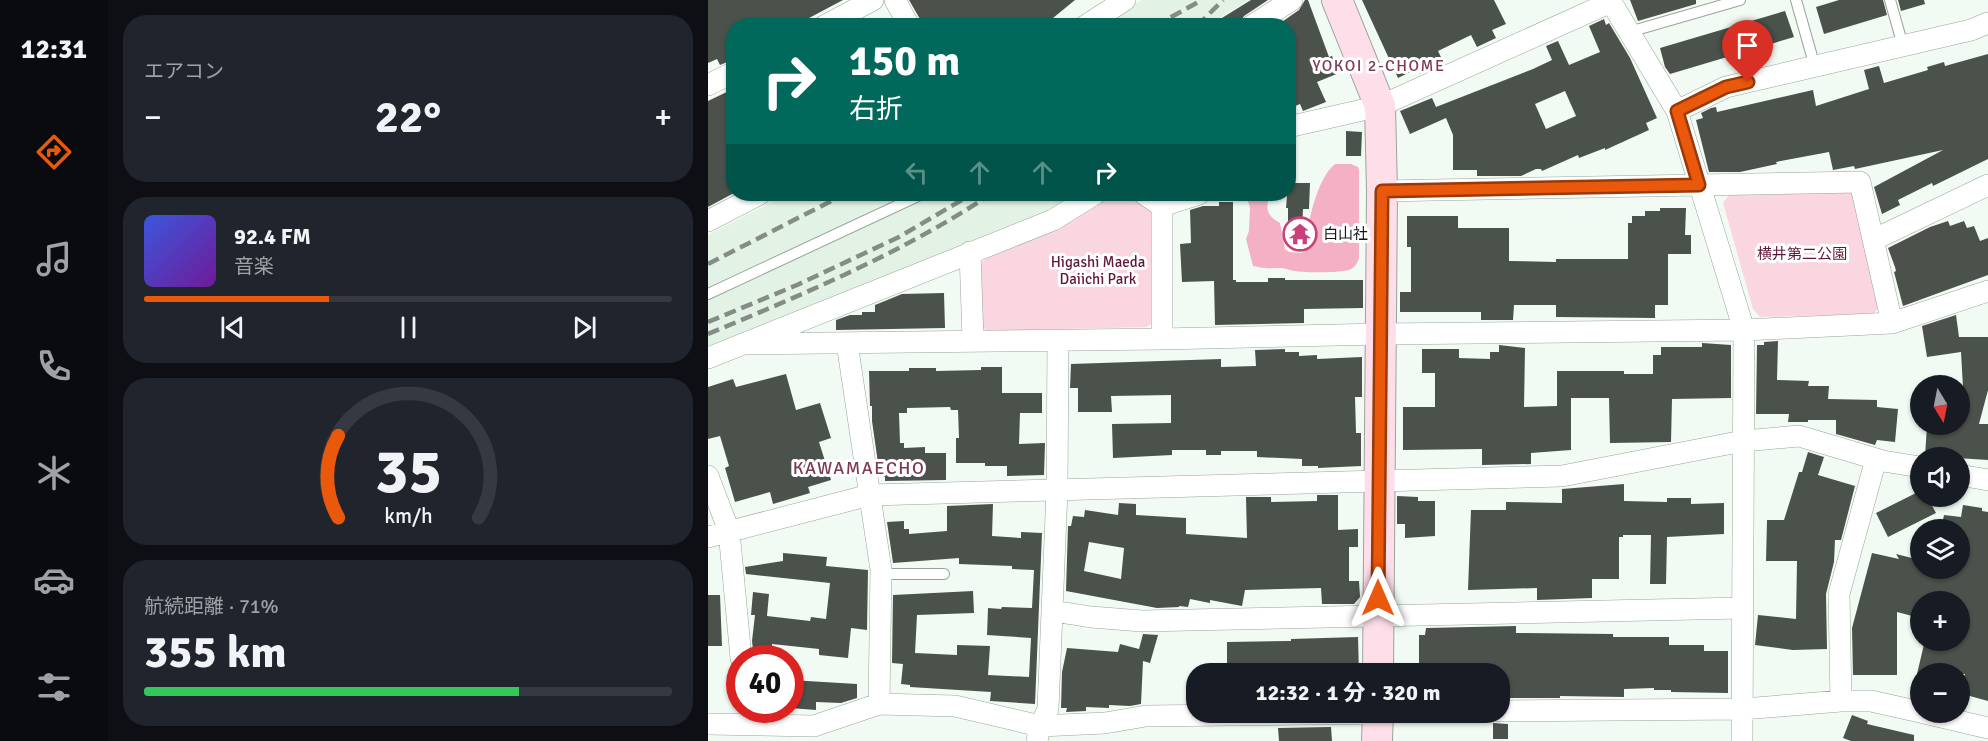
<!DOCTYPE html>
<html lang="ja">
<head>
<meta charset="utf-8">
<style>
	:root { --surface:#171b24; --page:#20242c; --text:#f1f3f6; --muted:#9ea1a6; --line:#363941; --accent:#ea580c }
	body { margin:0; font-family:Signika,"Noto Sans JP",sans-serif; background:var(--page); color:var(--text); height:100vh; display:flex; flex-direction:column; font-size:22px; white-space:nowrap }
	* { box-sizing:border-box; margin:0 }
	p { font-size:20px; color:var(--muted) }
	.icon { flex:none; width:33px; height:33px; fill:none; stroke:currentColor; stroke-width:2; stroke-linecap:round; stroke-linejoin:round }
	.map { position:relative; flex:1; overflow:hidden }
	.panel { display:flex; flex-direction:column; gap:15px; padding:15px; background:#0d0f14; width:600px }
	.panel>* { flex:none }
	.top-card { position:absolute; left:18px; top:18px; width:570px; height:183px; border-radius:24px; box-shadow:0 2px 4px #0004; background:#00695c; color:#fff; overflow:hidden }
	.needle { width:39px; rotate:170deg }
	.controls { position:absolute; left:1202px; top:375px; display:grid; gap:12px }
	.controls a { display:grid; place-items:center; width:60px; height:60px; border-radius:50%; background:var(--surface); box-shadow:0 2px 4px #0004; font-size:30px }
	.speed { position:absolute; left:18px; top:645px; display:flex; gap:12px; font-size:30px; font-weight:700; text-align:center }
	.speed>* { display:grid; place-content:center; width:78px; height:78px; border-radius:50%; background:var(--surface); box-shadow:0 2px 4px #0004; line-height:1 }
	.speed .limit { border:9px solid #d22; background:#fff; color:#111 }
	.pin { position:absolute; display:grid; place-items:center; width:51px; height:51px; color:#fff; margin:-62px -26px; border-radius:50% 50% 50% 0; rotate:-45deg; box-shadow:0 0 6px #0007 }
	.pin .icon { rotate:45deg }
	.me { position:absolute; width:66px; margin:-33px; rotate:0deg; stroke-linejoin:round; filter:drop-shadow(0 0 4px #0008) }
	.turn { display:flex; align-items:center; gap:21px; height:126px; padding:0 24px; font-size:27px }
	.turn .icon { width:78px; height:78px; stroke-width:2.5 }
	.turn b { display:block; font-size:42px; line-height:51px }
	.lanes { display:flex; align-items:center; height:57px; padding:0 24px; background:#0003; justify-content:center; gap:30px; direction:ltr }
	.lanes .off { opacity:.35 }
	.big { font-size:45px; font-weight:800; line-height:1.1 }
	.panel .card { flex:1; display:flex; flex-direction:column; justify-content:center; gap:9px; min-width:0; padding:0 21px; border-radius:24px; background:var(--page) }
	.panel .dial { align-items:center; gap:0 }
	.dial svg { height:156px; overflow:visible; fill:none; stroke:var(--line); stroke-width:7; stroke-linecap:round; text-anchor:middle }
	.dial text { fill:var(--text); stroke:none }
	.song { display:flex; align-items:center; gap:18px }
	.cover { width:72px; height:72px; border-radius:9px; background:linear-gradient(135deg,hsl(230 70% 55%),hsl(280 70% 35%)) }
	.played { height:6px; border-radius:3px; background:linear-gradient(90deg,var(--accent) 35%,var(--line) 35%) }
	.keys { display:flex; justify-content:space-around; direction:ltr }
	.heat { display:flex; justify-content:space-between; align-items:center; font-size:33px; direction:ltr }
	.charge { height:9px; border-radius:4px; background:linear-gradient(90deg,#34c759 71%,var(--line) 0) }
	.trip { position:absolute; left:478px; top:663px; width:324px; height:60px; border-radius:24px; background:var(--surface); box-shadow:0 2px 4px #0004; font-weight:800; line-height:60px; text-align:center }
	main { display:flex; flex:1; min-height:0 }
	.tabs { display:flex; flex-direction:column; width:108px; justify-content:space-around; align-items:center; background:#090b0e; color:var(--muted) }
	.tabs .icon { width:42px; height:42px }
	.tabs .current { color:var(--accent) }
	.tabs b { font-size:27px; color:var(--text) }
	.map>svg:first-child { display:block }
	.built { fill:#e2f2e4 }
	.green { fill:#fad6e0 }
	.forest { fill:#f4b1c6 }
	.building { fill:#4a524b; fill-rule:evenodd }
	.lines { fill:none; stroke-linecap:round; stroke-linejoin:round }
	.lane-casing { stroke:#9aa39c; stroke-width:12 }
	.street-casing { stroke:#9aa39c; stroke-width:22 }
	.secondary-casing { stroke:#9aa39c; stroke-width:32 }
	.lane { stroke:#fff; stroke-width:10 }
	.street { stroke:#fff; stroke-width:21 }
	.secondary { stroke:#fedfe9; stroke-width:30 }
	.rail { stroke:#858b86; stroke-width:4.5; stroke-dasharray:12 6; stroke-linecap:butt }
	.route-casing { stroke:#983908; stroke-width:15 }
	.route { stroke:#ea580c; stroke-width:10 }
	.labels { text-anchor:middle; stroke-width:6; stroke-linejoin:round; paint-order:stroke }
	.poi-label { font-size:15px; fill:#151816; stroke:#fff; text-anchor:start }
	.park-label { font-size:15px; fill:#631738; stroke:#fff }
	.neighbourhood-label { font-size:16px; letter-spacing:1.5px; fill:#7f3a53; stroke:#fff }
	.quarter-label { font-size:18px; letter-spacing:1.5px; fill:#7f3a53; stroke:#fff }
</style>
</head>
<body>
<main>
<nav class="tabs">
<b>12:31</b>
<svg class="icon current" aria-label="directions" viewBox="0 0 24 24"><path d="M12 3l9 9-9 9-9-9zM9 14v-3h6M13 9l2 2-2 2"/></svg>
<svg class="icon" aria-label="music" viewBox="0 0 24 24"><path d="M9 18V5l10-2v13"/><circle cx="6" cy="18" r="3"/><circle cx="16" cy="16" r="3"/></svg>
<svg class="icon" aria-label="phone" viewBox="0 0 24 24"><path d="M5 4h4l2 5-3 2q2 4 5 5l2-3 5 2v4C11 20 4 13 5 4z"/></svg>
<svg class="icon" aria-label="climate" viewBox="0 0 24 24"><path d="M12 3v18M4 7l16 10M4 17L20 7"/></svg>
<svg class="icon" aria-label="car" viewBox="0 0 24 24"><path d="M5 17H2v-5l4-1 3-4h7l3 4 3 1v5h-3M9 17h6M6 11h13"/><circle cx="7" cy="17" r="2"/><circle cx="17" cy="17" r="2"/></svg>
<svg class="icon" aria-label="filters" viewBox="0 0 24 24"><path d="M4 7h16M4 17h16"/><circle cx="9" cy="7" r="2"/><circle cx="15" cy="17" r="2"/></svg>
</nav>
<section class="panel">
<div class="card"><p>エアコン</p>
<div class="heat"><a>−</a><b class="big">22°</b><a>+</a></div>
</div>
<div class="card">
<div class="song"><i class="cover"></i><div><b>92.4 FM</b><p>音楽</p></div></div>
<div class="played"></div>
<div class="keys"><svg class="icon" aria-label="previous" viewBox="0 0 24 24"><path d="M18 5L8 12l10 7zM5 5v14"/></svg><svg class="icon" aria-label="pause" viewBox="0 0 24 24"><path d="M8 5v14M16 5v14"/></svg><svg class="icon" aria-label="next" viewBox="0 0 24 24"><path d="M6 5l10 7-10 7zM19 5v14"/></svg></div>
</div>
<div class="card dial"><svg viewBox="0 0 100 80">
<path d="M14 69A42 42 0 1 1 86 69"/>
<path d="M14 69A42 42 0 0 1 14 27" stroke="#ea580c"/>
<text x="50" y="56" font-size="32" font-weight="700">35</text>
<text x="50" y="72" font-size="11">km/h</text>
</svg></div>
<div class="card"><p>航続距離 · 71%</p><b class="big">355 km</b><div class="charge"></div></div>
</section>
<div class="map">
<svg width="1280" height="741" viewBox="0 0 1280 741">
	<rect width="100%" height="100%" fill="#f2fbf3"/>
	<!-- built -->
	<path class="built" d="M434,0H541L499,25L394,26Z
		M80,194H375L349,209L0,347V235Z"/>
	<!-- green -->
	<path class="green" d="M1141,191L1149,195L1173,303L1166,314L1052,317L1045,309L1015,203L1023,192Z
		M398,194H423L446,212L448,321L438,327L279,331L271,324L272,265L281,254L391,203Z"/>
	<!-- forest -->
	<path class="forest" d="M627,164H643L650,167L651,170V258C650,262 647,267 643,269C638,273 594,273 587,271C582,271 578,268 573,268C561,268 557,269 545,266L538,239L541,231L542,208L538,194H563C556,208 559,216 572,223L577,249L581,252L593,253L598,249C598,226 609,178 627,164Z"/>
	<!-- building -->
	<path class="building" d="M0,0H135L86,26H26V59L12,65L9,59L0,63Z
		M201,0H367L345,18L350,26H216Z
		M543,0H560L536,16L530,26H501Z
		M597,0H600L621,57L624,56L631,73L609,82L618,102L595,111L592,104L580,109V26H568L591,10Z
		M654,0H786L798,24L784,30L788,38L769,47L763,35L730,51L736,63L712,74L710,68L690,78Z
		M922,0H988V4L930,21Z
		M1131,0H1175L1179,15L1116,34L1108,7Z
		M1190,0H1216L1217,4L1193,11Z
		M1077,11L1086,37L962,74L957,67L952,48Z
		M896,19L898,25L901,23L922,58L949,118L938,123L941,130L897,150V148L871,158L870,155L834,171L833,169H828L813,176H769V170H745V135L738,118L702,134L692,111L724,98L728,107L825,69L844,60L838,46L850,41L861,65L892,52L881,26ZM857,91L868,116L838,129L827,104Z
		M1280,54V159L1225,186L1224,183L1190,200L1192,205L1174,214L1166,187L1235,150L1147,169L1146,166L1125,170L1121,152L1068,162L1069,164L1032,172H1001L988,120L995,118L993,113L1003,108L1008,107L1009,112L1105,90L1108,106L1161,89L1156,70L1171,66L1176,83L1220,70L1219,67L1236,62L1237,66Z
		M24,87H26V193L0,207V101L25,89Z
		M638,131L654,132L653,156H638Z
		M580,183H602L601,209H595L594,228L580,227V208H578Z
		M511,202H525V280H528V282H560V278H577V280H655V308L596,309V323L507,325L506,281L474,282L472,244L483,243L482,210L495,206H511Z
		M952,208H978L977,235H983V254H960V305H947V318L848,317V305H806L805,320H773V312H692V292H703V247H699V216H750V228H801V261L848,262V259H920V223H924V216H937V211H952Z
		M1240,221L1242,226L1256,221L1259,228L1266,226L1272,241L1280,238V275L1195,306L1186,272L1188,271L1187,267L1180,248L1222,227Z
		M236,293L237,328L128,330V320L142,315H154V312H167V305L194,294Z
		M1248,315L1251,337H1280V390L1271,424H1280V460L1217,456L1219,426L1251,428V387L1255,388L1253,352L1219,357L1214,326Z
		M1070,341L1069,380L1101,381L1100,386H1121L1120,399L1169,400V407L1190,409L1187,442L1169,440L1167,445L1128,434V420H1100V422H1080L1081,414H1048L1049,345H1056V342Z
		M994,343L1023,345V398L964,399L963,442L902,443L901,398H863V450L823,453V464L774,465V449L695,450V407H727V373H714V349H751V358L782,359V352H791V345L817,348L816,407L849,406V371H916V374H945V355H953V347H994Z
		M577,349V352H591V356L609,355V359L654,357V397H647L648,433H653V466L610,468V466H594V459L549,457V451H513V455H498V450H464V455L405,458L404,424L463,423V395L403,396L404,412H370V388H362L363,364L513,359V367L548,366L547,350Z
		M273,367H294V393H334V413H312L311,444L337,443L336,475L299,476V466H277V463H248V438H251L250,410H243L242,407L199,408V413H191L192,443H196V448L217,447V453H238V480L177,481V477H172L164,421V406H162L161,371H201V368H228V371L273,370Z
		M78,374L88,410L112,403L123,438L111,442L123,480L100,487L102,493L65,504L62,492L27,502L17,468L21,466L12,436L0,439V387L25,379L28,387Z
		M1100,452L1116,457L1110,475L1147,486L1133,540H1127L1126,562L1118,594L1119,649L1085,650L1047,645L1050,615L1088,619L1089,561H1058L1059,520H1076L1091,472H1094Z
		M916,484V501L959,502V498H983V504L1016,503V534L959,537L958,584H942L943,535H915V537H911V579H884V598L829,600V588L760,590L763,510H798V502L854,503V489Z
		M1212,491V496H1219L1228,513L1180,537L1168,513Z
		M609,495H630V530L650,529V547H641V581H651L652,597L646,604H614L613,588L537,590L534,606L502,600V603L482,599L480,607L471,606V607L449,608L358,591L360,526H363L365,516L376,517L377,510L410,515L411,503L428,504V515L478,518V534L539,538L538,497H563V502L609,501ZM381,542L416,548L413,579L376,571Z
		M689,496L710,497V501H727V536L697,538V524H689Z
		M285,504L284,536L313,538V532L334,533L327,704L282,701L283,692L202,687V685L193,684L195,664L184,663L185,595L265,591L266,613L209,615L207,653L249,655V645L282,646L280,675L321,677L323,638L279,635L280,608L293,609L294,607L324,608L326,570L304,569V566L251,564V558L185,563L179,522L196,521V529H201V534L239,531V506Z
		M1255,505L1274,508V511L1280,512V701L1251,693L1257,674H1209L1217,640H1251V602H1212V618L1189,612V675H1145L1144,628L1164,553L1191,559L1188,554L1212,560V568H1251V530H1233L1236,515L1253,517Z
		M75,553L119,557L118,566L160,570L159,630L143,628L140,658L111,655V649L64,644V658H46L44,641L47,615H43L45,592L61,594L59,616L102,621L103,617L118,619L122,583L38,574L37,567L75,561Z
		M0,595H12L14,646H0Z
		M808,626V633L905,634V637H961V645H996V651H1020V693L963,692V690H946V688L916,689V697L852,696V698H792V674H711V635H717L718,628Z
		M435,634L450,635L442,663L435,661L433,704L422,706L401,705V708L378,707V711L358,712L359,708H353L354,672L359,648L410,652L412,644L431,649Z
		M650,637L651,674H519V642L583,641V639Z
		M82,680L149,684V698L133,703L108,702V710L82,708Z
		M1144,715L1160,721L1159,724L1206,735V741H1143L1135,738Z
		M785,723L800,724V739H785Z
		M623,727L624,741H571L570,728Z"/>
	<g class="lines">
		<!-- lane casing -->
		<g class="lane-casing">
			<path id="lane" d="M1088,0L1107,67
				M1182,0L1195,46
				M921,32L1032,0
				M0,294L210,196
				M173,574H236"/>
		</g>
		<!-- street casing -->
		<g class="street-casing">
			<path id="street" d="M187,0L201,26
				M903,2L969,111L1036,330L1034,741
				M116,26L165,0
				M377,26L417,0
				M543,26L584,0
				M0,85L26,72
				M969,111L1018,87L1263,30L1280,23
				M580,127L672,106L903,2L904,0
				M674,191L1152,182L1184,323
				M454,206L491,194
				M0,221L52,194
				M1165,240L1280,185
				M262,252L265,340
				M454,339L673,334L1036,330L1184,323L1280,291
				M139,343L173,570L171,704
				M36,344L454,339V206L436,194
				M0,358L345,220L387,194
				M1251,475L1280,480
				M0,476L21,531L33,658
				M0,537L162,495L854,476L1035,441L1091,436L1175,461L1212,467
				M345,611L383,617L434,621L1034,608
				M1133,701L1131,594L1168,459
				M792,711L1035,709L1133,701H1163L1212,712
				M1212,712L1280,728
				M0,724L106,726L171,704L247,706L332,726L397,723L438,716L681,713
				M329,741L332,726L340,709L349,490L350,340"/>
		</g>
		<!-- secondary casing -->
		<g class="secondary-casing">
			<path id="secondary" d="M629,0L672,106L674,191L670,674
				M669,741L670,712"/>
		</g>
		<!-- lane -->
		<use href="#lane" class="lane"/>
		<!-- street -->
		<use href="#street" class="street"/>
		<!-- secondary -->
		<use href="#secondary" class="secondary"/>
		<!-- rail -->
		<path class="rail" d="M447,26L494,0
			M489,26L515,0
			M0,264L137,194
			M0,322L89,285L191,237L264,194
			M0,334C96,294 196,252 283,194"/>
	</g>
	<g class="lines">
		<!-- route casing -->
		<g class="route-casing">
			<path id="route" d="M670,598L674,191L991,185L969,111L1018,87L1040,82"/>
		</g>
		<!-- route -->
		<use href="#route" class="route"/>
	</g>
	<!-- icons -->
	<defs>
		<g id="temple-ring" transform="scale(1.725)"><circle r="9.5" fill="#fff" stroke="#c9407a" stroke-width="1.5"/><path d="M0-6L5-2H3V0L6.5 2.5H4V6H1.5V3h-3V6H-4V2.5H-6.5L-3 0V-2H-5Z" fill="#c9407a"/></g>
	</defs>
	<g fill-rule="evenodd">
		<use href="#temple-ring" x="592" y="234"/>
	</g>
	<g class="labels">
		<!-- poi labels -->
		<g class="poi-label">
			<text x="615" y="239">白山社</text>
		</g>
		<!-- park labels -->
		<g class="park-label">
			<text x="1094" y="259">横井第二公園</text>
			<text x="390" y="267">Higashi Maeda<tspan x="390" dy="17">Daiichi Park</tspan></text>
		</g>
		<!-- neighbourhood labels -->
		<g class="neighbourhood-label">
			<text x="671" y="71">YOKOI 2-CHOME</text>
		</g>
		<!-- quarter labels -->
		<g class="quarter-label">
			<text x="151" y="474">KAWAMAECHO</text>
		</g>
	</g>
</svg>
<div class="controls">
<a><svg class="needle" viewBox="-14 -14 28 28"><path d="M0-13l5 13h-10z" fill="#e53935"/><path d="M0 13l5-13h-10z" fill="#9ea1a6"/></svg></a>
<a><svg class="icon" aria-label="sound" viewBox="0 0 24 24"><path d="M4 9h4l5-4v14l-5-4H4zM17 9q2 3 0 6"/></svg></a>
<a><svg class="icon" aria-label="layers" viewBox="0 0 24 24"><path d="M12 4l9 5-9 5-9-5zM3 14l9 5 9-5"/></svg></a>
<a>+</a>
<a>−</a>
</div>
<div class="speed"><div class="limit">40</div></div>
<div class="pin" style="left:1040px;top:82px;background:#d93025"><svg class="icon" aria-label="arrive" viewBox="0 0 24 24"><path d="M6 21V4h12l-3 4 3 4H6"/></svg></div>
<svg class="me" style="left:670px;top:598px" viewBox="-20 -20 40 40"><path d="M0-17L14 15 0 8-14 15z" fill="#ea580c" stroke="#fff" stroke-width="4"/></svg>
<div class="trip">12:32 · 1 分 · 320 m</div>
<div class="top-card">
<div class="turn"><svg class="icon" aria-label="right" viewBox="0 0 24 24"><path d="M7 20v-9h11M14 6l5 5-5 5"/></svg><div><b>150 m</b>右折</div></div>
<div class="lanes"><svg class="icon off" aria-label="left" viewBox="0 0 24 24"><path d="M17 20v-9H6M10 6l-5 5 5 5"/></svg><svg class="icon off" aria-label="ahead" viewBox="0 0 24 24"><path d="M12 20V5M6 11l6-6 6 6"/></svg><svg class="icon off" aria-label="ahead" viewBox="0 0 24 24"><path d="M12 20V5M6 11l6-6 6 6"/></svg><svg class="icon" aria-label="right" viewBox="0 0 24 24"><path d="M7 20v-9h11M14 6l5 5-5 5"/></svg></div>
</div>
</div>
</main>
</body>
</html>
